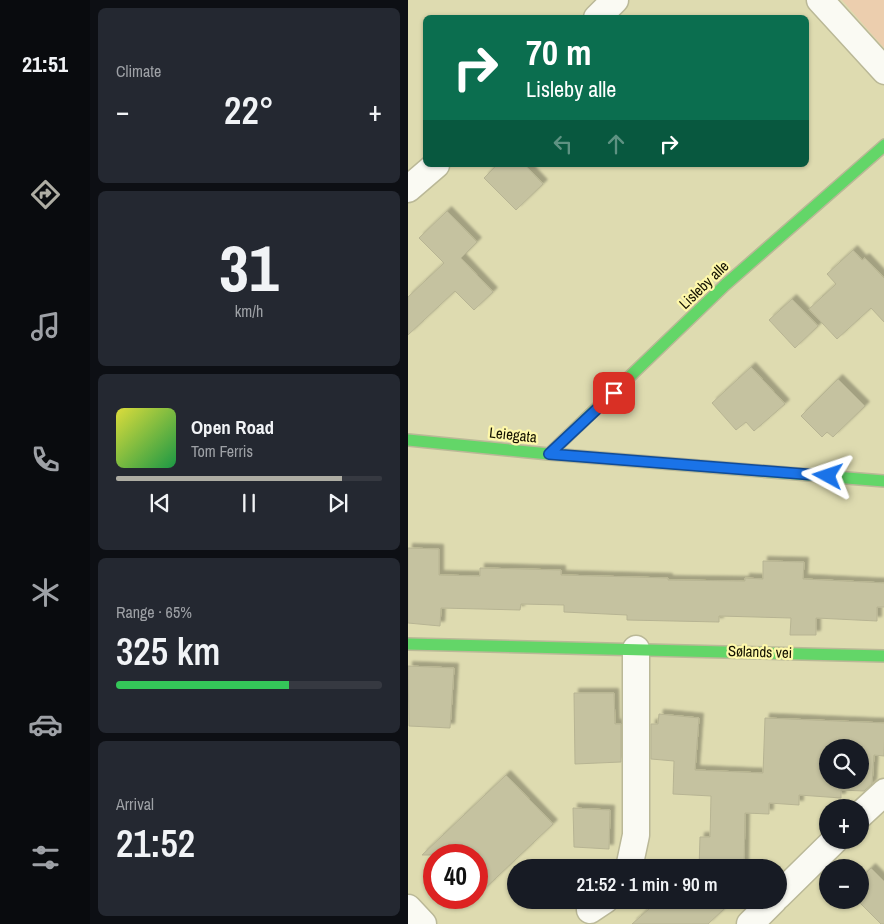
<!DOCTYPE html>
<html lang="en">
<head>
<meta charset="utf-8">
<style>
	:root { --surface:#171b24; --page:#242831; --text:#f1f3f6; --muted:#9ea1a6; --line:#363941; --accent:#aeada3 }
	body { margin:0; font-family:"Archivo Narrow",sans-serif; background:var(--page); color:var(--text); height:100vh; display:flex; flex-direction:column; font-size:19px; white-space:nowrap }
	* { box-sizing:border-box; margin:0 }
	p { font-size:16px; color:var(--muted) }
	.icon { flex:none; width:28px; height:28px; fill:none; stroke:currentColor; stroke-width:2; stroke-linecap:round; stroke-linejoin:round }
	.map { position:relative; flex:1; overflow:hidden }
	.details { display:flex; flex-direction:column; gap:8px; padding:8px; background:#0d0f14; width:318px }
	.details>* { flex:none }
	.top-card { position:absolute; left:15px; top:15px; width:386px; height:152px; border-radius:8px; box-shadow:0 1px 4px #0004; background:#0b6e4f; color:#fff; overflow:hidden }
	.fabs { position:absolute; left:411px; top:739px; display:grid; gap:10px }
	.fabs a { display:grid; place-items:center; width:50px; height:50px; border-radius:50%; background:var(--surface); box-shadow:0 1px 4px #0004; font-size:25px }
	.speed { position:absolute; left:15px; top:844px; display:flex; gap:10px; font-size:25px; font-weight:700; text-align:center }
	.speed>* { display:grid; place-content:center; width:65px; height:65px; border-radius:50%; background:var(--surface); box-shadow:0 1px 4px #0004; line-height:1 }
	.speed .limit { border:8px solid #d22; background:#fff; color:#111 }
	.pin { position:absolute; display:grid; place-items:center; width:42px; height:42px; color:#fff; margin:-21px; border-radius:10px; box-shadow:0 2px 8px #0006 }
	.me { position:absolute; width:55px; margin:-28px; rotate:275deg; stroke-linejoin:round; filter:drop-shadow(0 0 4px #0008) }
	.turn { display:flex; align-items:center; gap:18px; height:105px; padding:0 20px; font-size:22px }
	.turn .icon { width:65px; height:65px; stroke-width:2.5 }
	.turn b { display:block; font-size:35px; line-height:42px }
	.lanes { display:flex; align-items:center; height:48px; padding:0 20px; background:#0003; justify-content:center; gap:25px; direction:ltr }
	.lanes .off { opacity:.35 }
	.big { font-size:38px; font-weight:600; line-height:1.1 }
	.details .card { flex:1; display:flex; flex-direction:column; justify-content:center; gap:8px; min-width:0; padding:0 18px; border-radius:8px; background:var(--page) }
	.details .dial { align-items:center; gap:0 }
	.dial b { font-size:65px; line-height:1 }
	.song { display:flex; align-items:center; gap:15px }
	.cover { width:60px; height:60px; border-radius:8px; background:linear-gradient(135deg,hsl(60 70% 55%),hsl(140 70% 35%)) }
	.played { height:5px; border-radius:2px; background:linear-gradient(90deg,var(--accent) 85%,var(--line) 85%) }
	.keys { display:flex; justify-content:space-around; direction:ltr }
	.heat { display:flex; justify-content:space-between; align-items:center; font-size:28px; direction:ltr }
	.charge { height:8px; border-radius:4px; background:linear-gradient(90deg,#34c759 65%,var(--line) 0) }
	.trip { position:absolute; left:99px; top:859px; width:280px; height:50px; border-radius:25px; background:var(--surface); box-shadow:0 1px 4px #0004; font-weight:600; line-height:50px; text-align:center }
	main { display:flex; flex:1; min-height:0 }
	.tabs { display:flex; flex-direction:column; width:90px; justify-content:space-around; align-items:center; background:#090b0e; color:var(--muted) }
	.tabs .icon { width:35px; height:35px }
	.tabs .active { color:var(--accent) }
	.tabs b { font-size:22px; color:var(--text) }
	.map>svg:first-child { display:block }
	.green { fill:#ecceae }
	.building { fill:#c5c2a0; stroke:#b7b493; fill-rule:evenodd; filter:url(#shadow) }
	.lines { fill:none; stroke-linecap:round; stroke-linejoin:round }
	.street-casing { stroke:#bab897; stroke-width:29 }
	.fast-casing { stroke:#bab897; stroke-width:14 }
	.street { stroke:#fafaf3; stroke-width:26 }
	.fast { stroke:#63d668; stroke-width:11 }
	.route-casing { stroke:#114b97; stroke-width:12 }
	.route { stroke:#1a73e8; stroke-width:9 }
	.labels { text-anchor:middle; stroke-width:4.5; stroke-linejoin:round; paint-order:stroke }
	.street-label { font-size:15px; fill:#141200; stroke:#fef8aa }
</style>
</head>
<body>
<main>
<nav class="tabs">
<b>21:51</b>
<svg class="icon active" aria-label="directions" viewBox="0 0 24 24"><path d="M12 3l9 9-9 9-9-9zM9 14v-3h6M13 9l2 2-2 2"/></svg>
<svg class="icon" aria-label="music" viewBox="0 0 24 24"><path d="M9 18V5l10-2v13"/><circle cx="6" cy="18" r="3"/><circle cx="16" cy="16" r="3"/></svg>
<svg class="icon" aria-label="phone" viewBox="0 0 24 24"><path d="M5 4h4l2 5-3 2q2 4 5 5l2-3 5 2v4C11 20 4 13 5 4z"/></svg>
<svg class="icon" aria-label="climate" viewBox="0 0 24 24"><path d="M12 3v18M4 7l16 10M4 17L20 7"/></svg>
<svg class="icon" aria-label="car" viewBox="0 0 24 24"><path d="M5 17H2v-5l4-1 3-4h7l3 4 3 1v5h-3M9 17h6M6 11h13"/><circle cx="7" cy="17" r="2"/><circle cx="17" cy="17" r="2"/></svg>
<svg class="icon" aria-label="filters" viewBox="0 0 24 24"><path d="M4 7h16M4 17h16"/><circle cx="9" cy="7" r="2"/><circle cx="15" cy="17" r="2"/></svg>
</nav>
<section class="details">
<div class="card"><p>Climate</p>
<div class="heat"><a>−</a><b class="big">22°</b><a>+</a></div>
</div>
<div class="card dial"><b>31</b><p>km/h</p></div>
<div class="card">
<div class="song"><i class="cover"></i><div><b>Open Road</b><p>Tom Ferris</p></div></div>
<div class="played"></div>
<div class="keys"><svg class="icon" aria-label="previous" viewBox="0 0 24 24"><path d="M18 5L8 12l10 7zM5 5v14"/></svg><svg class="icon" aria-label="pause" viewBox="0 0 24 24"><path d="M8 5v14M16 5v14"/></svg><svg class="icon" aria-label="next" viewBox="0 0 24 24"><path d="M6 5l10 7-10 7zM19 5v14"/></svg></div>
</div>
<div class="card"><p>Range · 65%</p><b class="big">325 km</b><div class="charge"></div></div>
<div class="card"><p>Arrival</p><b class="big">21:52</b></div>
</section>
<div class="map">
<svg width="477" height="924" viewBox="0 0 477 924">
	<defs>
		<filter id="shadow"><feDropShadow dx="4.5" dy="-4.5" stdDeviation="1" flood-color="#0004"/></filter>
	</defs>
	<rect width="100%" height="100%" fill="#dedbb0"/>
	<!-- green -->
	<path class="green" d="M434,0H476V48Z"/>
	<!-- building -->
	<path class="building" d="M89,165H117L135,184L108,210L76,178Z
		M39,211L69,242L53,258L85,292L66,310L47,291L0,335V297L36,263L11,238Z
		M445,250L454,260L457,258L477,279V323L463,308L429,339L401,309L428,284L419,274Z
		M384,299L410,326L387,348L361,320Z
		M343,367L377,404L346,431L338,422L328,430L304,403Z
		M430,379L457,406L425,437L419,432L414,437L393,416Z
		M0,548L31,549V575L72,576V568L153,570V575L260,578V580L337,581V578L355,579V561L396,562L395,579L477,583V607H469V621L408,618V635H382L383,618L311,616V622L219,620V615L156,612V605L113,604L112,610L33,608L32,626L0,623Z
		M0,666L46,668L42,728L1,726Z
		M166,693H206L207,724H213V762L167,764Z
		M251,714L291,718L287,770L355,773L357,718L477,723L476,756L466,755L464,784L456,791L433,790V798L391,795V805L361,803V814L337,813L336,868H291L292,837H302L303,796L265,794L266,761L243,759V724H250ZM420,748H452V780H420Z
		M98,775L145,824L69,896V855H14Z
		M165,808L202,810L201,849L166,847Z
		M463,868L477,882V924H473L452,903V879Z
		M251,900H308L316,909L300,924H224Z"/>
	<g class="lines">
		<!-- street casing -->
		<g class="street-casing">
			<path id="street" d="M412,0L477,71
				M189,18L207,0
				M0,189L28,165
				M452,815L477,792
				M221,868L228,835V649
				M370,896L427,840
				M0,908L15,924
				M182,910L197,900
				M342,924L366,900"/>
		</g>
		<!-- fast casing -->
		<g class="fast-casing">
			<path id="fast" d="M0,440L141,454L477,481
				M141,454L317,285L477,145
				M0,644L477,656"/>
		</g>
		<!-- street -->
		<use href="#street" class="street"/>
		<!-- fast -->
		<use href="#fast" class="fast"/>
	</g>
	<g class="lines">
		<!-- route casing -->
		<g class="route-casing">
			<path id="route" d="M206,393L141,454L420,476"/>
		</g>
		<!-- route -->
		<use href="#route" class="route"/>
	</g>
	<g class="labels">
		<!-- street labels -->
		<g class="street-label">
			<text transform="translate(296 285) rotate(-44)" y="5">Lisleby alle</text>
			<text transform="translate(105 435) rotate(6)" y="5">Leiegata</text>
			<text transform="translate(352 652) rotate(2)" y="5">Sølands vei</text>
		</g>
	</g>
</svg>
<div class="fabs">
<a><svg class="icon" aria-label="search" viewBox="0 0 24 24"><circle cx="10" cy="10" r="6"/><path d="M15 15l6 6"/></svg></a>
<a>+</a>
<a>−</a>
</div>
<div class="speed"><div class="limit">40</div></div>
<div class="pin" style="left:206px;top:393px;background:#d93025"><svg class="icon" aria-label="arrive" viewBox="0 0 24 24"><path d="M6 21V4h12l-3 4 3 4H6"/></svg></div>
<svg class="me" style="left:420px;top:476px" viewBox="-20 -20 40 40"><path d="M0-17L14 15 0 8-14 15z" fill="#1a73e8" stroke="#fff" stroke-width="4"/></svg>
<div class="trip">21:52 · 1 min · 90 m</div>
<div class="top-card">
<div class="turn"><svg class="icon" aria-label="right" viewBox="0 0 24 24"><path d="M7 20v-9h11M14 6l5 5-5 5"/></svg><div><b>70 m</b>Lisleby alle</div></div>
<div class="lanes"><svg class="icon off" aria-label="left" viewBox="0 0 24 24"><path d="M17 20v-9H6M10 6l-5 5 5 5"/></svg><svg class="icon off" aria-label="ahead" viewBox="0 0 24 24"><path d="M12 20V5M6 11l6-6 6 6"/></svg><svg class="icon" aria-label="right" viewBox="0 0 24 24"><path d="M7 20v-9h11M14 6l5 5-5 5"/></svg></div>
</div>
</div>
</main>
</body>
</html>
